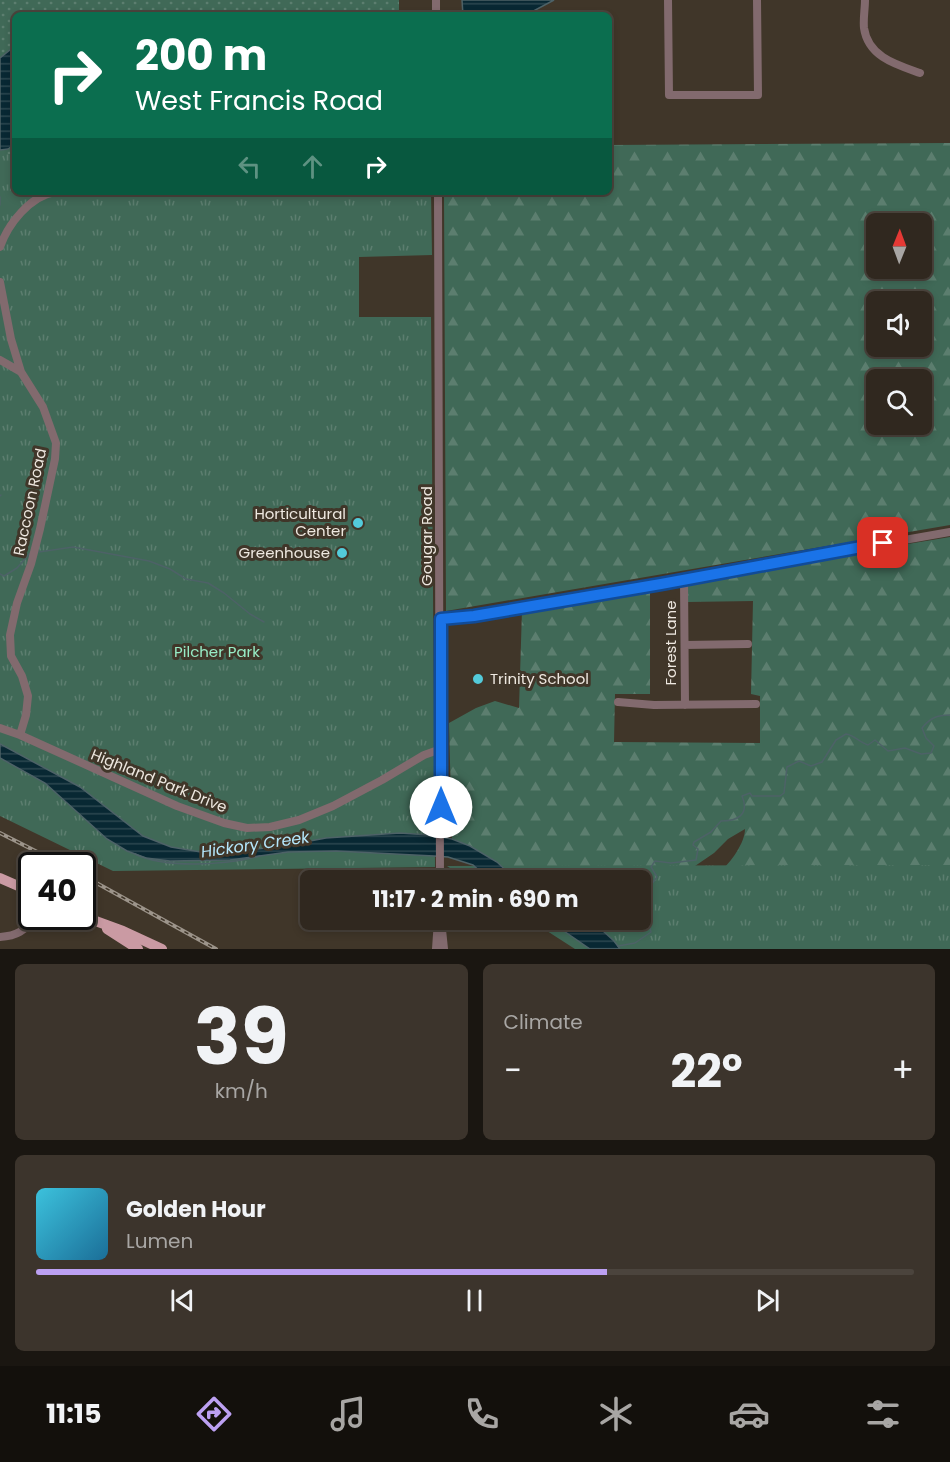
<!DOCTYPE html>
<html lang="en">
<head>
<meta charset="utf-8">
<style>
	:root { --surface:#30281f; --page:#3c342c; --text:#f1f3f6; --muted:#a8a6a4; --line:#4b443d; --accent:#bca0f2 }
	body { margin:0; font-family:Poppins,sans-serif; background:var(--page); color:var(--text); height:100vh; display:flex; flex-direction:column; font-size:22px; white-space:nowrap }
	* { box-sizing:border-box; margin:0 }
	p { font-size:20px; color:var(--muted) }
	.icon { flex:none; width:33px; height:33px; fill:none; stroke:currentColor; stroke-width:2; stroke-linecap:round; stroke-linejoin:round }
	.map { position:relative; height:949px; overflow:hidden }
	.drawer { display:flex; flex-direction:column; gap:15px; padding:15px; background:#1a1611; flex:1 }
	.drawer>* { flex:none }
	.guide { position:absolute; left:12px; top:12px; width:600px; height:183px; border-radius:9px; box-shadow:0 3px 9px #0003,0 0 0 2px var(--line); background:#0b6e4f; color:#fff; overflow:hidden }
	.needle { width:39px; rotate:1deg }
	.buttons { position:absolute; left:866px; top:213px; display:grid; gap:12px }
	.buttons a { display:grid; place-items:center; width:66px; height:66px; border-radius:9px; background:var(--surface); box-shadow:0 3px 9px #0003,0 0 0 2px var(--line); font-size:30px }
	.speed { position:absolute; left:18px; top:852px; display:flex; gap:12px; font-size:30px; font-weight:700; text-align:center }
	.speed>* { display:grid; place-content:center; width:78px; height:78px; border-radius:50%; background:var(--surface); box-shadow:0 3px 9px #0003,0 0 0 2px var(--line); line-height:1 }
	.speed .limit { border:3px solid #111; border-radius:9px; background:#fff; color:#111 }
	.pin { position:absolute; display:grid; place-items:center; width:51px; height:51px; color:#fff; margin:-26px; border-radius:12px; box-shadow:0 3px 9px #0006 }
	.me { position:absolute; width:66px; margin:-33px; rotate:0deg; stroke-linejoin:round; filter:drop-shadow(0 0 4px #0008) }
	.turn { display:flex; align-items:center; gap:21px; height:126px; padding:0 24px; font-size:27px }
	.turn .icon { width:78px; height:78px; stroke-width:2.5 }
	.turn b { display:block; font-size:42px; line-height:51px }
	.lanes { display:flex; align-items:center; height:57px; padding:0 24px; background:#0003; justify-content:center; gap:30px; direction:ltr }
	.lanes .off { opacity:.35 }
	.big { font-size:45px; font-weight:700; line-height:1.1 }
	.drawer .tile { flex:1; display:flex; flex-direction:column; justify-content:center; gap:9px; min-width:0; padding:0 21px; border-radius:9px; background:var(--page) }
	.drawer .dial { align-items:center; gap:0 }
	.dial b { font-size:78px; line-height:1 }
	.song { display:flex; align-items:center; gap:18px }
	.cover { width:72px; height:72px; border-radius:9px; background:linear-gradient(135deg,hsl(190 70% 55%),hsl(200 70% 35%)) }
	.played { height:6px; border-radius:3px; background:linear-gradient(90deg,var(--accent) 65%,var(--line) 65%) }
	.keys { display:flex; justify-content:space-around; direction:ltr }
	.heat { display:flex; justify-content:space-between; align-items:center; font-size:33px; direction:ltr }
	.drawer .tiles { flex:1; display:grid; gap:15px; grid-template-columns:1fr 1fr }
	.tile:last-child { grid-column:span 2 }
	.trip { position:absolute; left:300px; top:870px; width:351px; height:60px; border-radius:9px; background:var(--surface); box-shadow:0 3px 9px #0003,0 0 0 2px var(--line); font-weight:700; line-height:60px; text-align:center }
	.menu { display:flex; height:96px; justify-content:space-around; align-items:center; background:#13100c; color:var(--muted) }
	.menu .icon { width:42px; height:42px }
	.menu .on { color:var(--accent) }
	.menu b { font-size:27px; color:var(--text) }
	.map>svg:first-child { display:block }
	.grass { fill:url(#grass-dots) }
	.forest { fill:url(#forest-firs); fill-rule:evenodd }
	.park { fill:url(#park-tufts) }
	.water { fill:url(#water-rules); stroke:#4d6267; stroke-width:1.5 }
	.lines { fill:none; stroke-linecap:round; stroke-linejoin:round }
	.stream { stroke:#4d6267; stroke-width:1.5 }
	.minor { stroke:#826a6e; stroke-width:8 }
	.major { stroke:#ca9aa3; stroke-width:10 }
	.rail-casing { stroke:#9c948a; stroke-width:4 }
	.rail { stroke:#403629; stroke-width:1.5; stroke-dasharray:4.5; stroke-linecap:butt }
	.route-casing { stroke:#114b97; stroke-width:15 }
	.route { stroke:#1a73e8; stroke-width:10 }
	.poi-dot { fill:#53cbda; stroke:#403629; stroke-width:2 }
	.labels { text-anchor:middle; stroke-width:6; stroke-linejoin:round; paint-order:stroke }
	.street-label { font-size:15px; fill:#eee8e0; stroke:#403629 }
	.poi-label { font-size:15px; fill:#eee8e0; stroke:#403629; text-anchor:end }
	.park-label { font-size:15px; fill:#97ecc6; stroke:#403629 }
	.water-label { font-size:16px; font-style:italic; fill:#b4e7fc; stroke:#403629 }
</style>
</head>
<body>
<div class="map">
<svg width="950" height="949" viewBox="0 0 950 949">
	<defs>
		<pattern id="grass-dots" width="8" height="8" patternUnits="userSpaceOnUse" patternTransform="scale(1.5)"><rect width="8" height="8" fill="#406957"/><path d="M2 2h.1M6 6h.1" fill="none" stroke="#5c7e6f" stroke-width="1.8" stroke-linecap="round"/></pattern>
		<pattern id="forest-firs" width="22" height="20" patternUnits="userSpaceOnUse" patternTransform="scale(1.5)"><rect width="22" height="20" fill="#406957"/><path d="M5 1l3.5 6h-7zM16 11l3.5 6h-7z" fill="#5c7e6f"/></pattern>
		<pattern id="park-tufts" width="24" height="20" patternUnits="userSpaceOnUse" patternTransform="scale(1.5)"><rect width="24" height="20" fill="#406957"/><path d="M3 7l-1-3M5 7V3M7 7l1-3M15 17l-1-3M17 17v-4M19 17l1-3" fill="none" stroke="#5c7e6f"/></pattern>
		<pattern id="water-rules" width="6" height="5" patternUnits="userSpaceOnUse" patternTransform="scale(1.5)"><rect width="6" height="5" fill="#082833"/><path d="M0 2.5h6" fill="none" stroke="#2c4750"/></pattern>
	</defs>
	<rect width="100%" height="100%" fill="#403629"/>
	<!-- grass -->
	<path class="grass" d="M0,0H399V15H15V154H0Z"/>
	<!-- forest -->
	<path class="forest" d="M950,143V525L446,611L444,192H609V145ZM876,224H921V268H876ZM876,302H921V346H876ZM876,380H921V424H876Z
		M950,537V949L720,872C731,862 745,843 745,829L728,839L714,853L695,866L670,875L640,920V880H516C494,859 480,851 452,839L449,723L476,708L495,701L519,708L522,610L650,589V694H615L614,742L760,743V696L751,694L753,601L687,602L686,581Z"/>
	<!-- park -->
	<path class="park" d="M0,154H15V192H431L432,255L359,257V317H431L435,867L113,871L0,816Z
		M950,865V949H575L530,920H640V880H468L447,866Z"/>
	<!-- water -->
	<path class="water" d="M462,0H554L526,15H463Z
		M15,46V144L8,149L0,150V58Z
		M0,744L80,787L143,836L171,847L201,852L235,851L278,847L326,838L400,833L429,835L452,839L470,846L497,862L516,880H489L473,865L448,857L434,856L336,851L288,852L230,860L170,861L146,858L127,851L107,839L45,783L0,758Z
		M548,920H591L614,941L620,949H590Z"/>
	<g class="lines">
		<!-- stream -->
		<path class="stream" d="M0,197V205
			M0,496L1,495
			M39,552L73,547L149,561L170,569L186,579L208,583L224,593L250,614L264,622
			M0,574L4,576L17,568L30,553
			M135,854C166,869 227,865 260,856
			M624,880L631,874L638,875L643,885H651L657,877L651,867L655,861L671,863L696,860L698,849L693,845L694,842L711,832L721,821C737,821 750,815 742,796L750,793L752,796H780L784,793L787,767L799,761L811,766L822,762L836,740L846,734C854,735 859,742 868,745L875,740L888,751L905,748L921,754L931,753L934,746L926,738L922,728C930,718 937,715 950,715
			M618,946L635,943L651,932L649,925L642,923L639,920"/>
		<!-- minor -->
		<path class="minor" d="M436,0V15
			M668,0L669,95H758L757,0
			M865,0C865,9 863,19 864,28C868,57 897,65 920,73
			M438,192L440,880
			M0,247C8,224 30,196 55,192
			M0,282L11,339L21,372
			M0,360L21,372L43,407L56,443L55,459L40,529L31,564L17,603L10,635L11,656L22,676L28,696L26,715L20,735
			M684,580L685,705
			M441,619L473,616L950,532
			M685,645L748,644
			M618,702L654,705L756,704
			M0,728L20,735L177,806L224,823L247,828L270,827L299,820L333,806L382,780L424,755L441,749
			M441,920L444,949
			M0,937C16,936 26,931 34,916
			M436,949L438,920"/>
		<!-- major -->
		<path class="major" d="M0,878L32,892
			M82,916L123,931L162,949
			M107,929L138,949"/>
		<!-- rail casing -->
		<g class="rail-casing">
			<path id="rail" d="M0,833L65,866
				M82,875L216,949"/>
		</g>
		<!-- rail -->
		<use href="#rail" class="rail"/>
	</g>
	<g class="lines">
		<!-- route casing -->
		<g class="route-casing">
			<path id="route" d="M441,807V619L474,616L661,584L883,543"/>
		</g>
		<!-- route -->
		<use href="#route" class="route"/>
	</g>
	<!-- markers -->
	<g class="poi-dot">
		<circle cx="358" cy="523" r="6"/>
		<circle cx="342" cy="553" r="6"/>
		<circle cx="478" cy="679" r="6"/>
	</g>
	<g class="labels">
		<!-- street labels -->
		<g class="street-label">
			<text transform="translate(30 502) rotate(-78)" y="5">Raccoon Road</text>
			<text transform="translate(427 536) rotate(-90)" y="5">Gougar Road</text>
			<text transform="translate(671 643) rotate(-90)" y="5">Forest Lane</text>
			<text transform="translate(159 781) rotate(22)" y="5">Highland Park Drive</text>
		</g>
		<!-- poi labels -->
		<g class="poi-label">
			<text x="346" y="519">Horticultural<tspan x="346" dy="17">Center</tspan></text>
			<text x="330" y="558">Greenhouse</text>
			<text x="490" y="684" text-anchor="start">Trinity School</text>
		</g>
		<!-- park labels -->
		<g class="park-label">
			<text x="217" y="657">Pilcher Park</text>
		</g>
		<!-- water labels -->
		<g class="water-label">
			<text transform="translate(255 844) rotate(-8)" y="6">Hickory Creek</text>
		</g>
	</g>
</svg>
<div class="buttons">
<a><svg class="needle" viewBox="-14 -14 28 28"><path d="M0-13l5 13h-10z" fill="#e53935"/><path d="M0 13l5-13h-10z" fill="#a8a6a4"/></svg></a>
<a><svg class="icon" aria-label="sound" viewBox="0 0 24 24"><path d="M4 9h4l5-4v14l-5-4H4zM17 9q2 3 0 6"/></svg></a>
<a><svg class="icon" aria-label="search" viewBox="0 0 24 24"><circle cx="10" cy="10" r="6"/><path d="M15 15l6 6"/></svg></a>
</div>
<div class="speed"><div class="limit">40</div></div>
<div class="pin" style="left:883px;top:543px;background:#d93025"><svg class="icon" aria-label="arrive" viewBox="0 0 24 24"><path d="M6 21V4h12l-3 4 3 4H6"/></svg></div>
<svg class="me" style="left:441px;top:807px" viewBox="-20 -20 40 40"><circle r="19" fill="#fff"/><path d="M0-13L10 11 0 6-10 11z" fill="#1a73e8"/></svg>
<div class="trip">11:17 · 2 min · 690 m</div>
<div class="guide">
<div class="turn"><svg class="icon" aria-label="right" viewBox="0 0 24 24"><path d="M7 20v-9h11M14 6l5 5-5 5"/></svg><div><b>200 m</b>West Francis Road</div></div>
<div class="lanes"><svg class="icon off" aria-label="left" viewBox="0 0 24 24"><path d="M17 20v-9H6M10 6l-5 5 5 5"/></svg><svg class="icon off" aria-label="ahead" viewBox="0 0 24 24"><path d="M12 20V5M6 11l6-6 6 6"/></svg><svg class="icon" aria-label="right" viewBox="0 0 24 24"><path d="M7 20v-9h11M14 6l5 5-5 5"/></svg></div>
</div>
</div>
<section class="drawer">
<div class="tiles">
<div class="tile dial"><b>39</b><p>km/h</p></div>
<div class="tile"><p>Climate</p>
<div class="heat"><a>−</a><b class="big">22°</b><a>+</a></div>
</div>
<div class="tile">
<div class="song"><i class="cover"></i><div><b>Golden Hour</b><p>Lumen</p></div></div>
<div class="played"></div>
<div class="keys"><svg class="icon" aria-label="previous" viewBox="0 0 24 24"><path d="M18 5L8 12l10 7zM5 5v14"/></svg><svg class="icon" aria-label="pause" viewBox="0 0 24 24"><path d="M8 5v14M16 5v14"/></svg><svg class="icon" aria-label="next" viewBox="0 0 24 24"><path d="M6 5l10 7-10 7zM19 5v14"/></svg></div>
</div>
</div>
</section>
<nav class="menu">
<b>11:15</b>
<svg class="icon on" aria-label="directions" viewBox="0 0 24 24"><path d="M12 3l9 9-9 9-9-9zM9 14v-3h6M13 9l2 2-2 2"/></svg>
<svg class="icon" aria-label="music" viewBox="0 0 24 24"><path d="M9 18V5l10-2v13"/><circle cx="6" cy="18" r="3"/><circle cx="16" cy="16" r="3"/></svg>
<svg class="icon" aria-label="phone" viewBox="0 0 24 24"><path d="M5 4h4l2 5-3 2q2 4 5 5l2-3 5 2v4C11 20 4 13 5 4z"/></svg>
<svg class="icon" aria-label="climate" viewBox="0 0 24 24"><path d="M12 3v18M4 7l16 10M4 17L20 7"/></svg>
<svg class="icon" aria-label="car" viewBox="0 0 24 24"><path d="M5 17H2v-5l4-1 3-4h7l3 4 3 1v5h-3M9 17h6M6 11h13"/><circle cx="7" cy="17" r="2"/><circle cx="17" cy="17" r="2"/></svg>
<svg class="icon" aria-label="filters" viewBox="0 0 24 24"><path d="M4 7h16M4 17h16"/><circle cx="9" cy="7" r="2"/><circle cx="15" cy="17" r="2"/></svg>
</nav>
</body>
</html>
